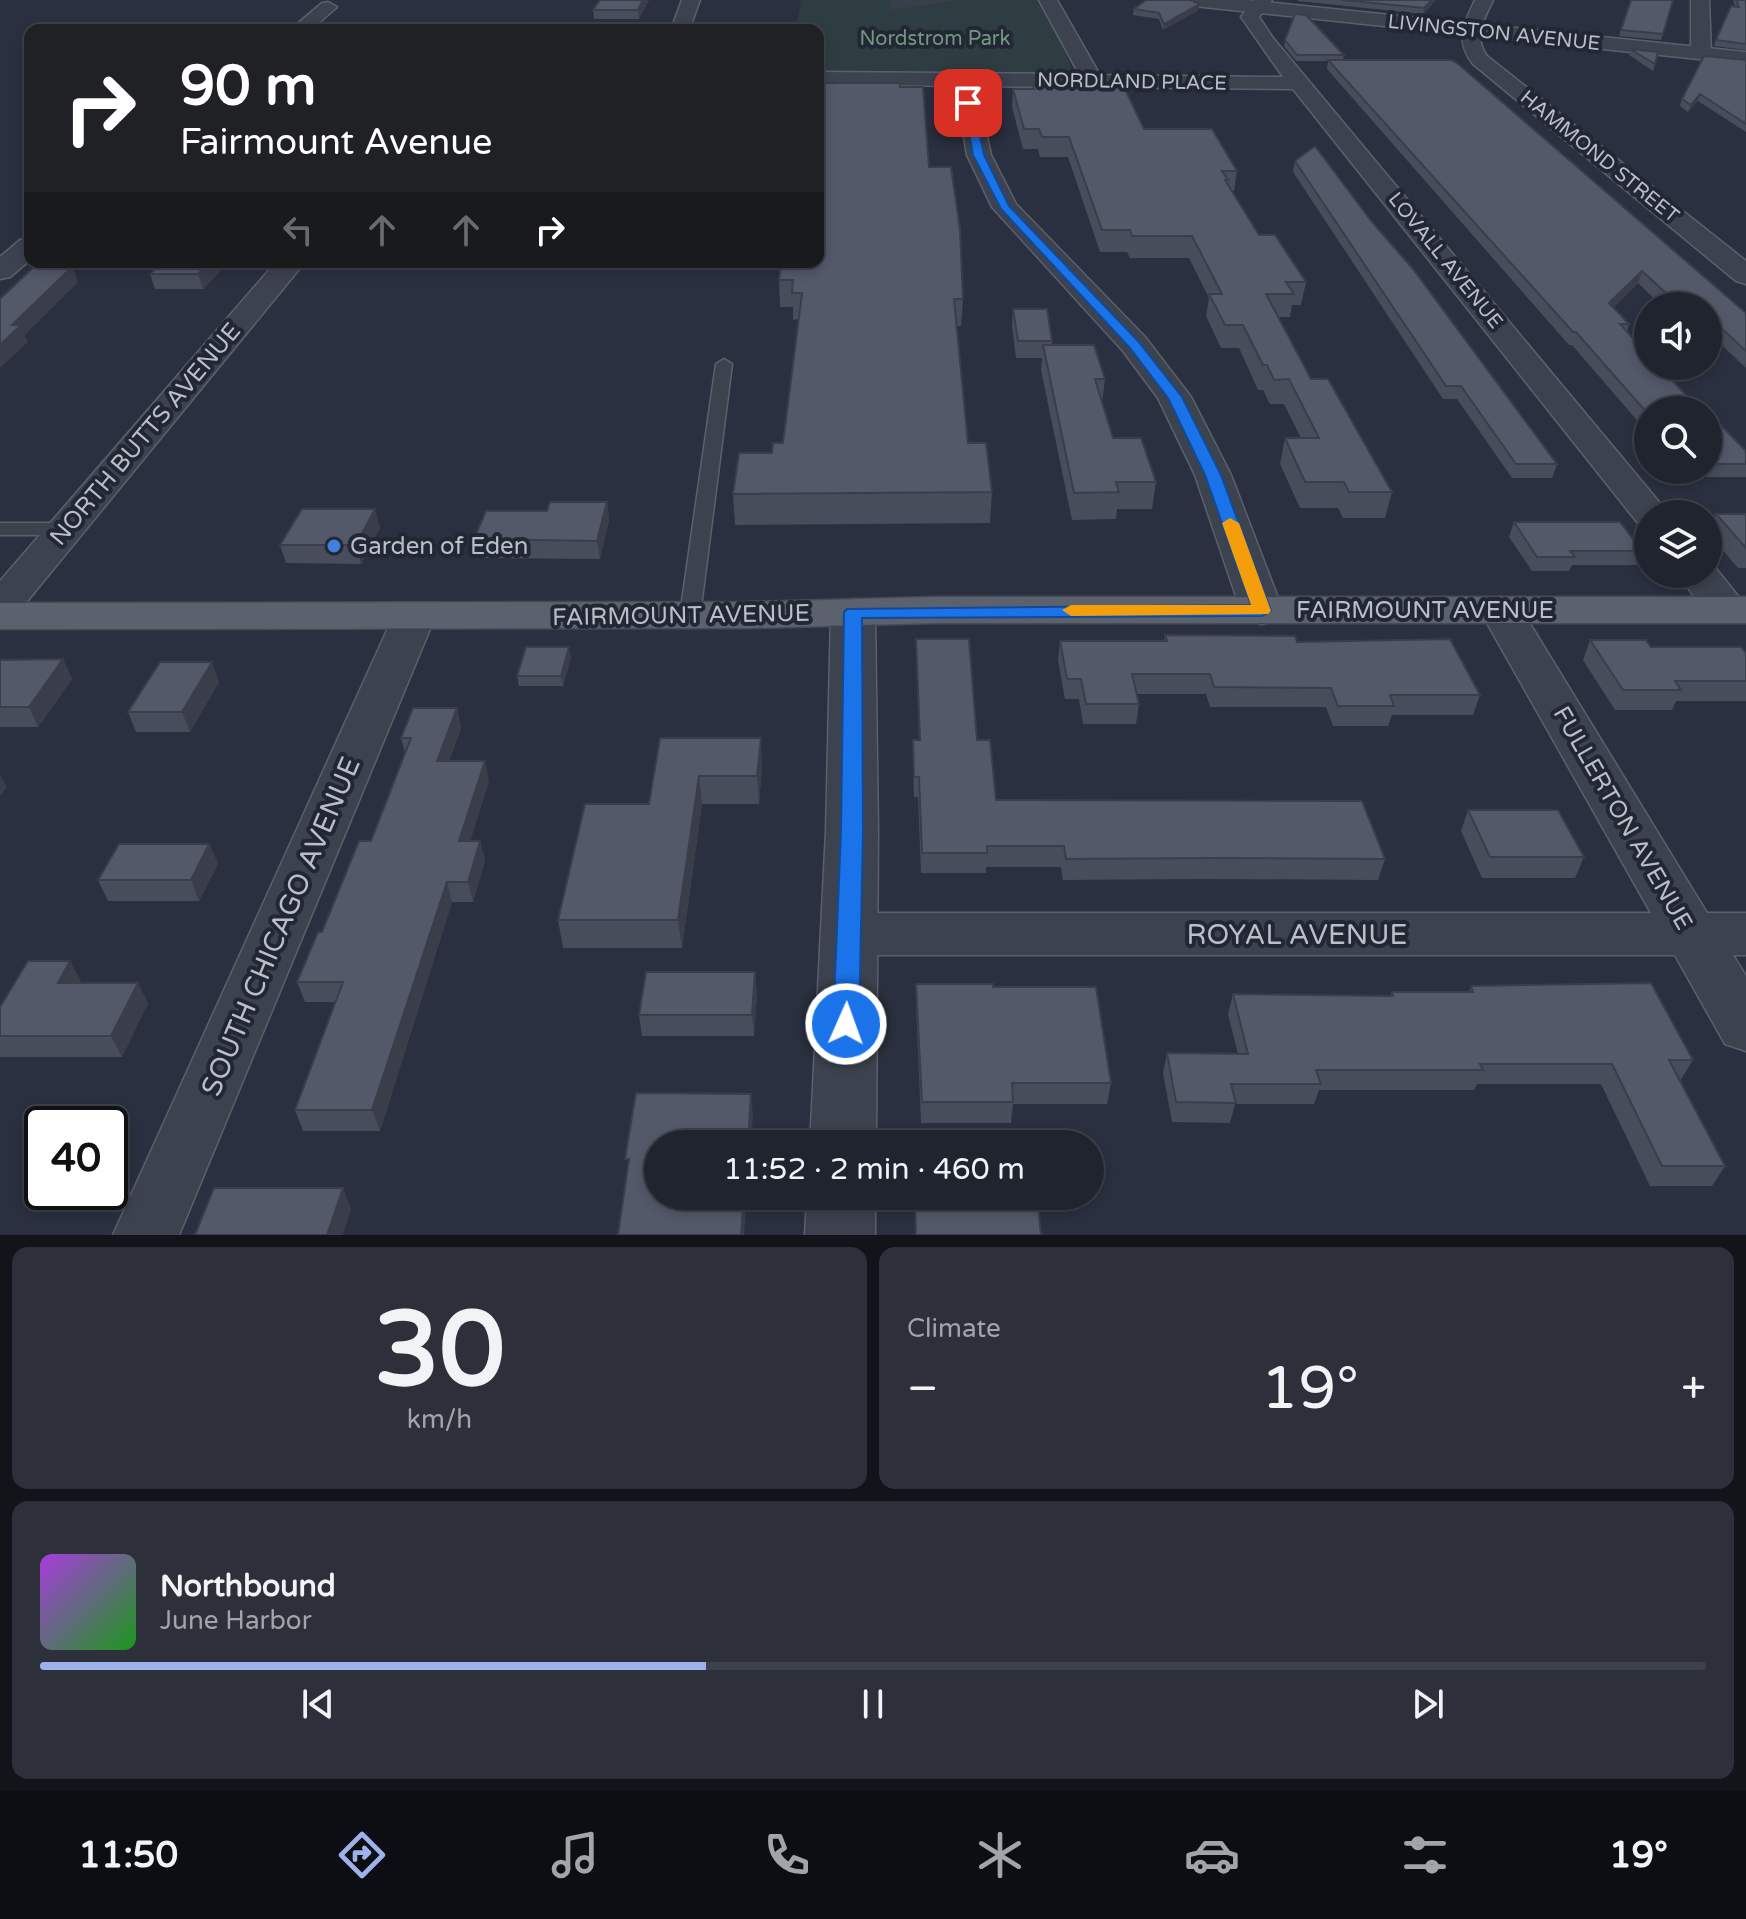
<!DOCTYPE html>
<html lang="en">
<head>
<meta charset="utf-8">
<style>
	:root { --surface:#20242f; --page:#2d303b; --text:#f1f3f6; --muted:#a2a4aa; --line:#3d414b; --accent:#9db1eb }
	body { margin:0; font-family:"Varela Round",sans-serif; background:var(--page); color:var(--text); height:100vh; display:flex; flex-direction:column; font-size:30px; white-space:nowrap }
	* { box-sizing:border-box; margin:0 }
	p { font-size:26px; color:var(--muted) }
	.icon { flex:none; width:44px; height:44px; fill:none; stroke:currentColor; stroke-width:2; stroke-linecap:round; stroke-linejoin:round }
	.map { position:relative; height:1235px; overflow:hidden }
	.sheet { display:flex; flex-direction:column; gap:12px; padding:12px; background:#12141a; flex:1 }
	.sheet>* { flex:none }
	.top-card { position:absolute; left:24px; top:24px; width:800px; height:244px; border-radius:16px; box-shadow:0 4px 12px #0003,0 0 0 2px var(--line); background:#202124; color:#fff; overflow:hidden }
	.buttons { position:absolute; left:1634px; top:292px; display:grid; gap:16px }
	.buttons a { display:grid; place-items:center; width:88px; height:88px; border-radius:50%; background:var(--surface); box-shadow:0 4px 12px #0003,0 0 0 2px var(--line); font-size:40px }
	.speed { position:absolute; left:24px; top:1106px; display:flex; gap:16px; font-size:40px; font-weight:700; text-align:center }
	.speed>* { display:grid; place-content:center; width:104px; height:104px; border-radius:50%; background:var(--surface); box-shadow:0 4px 12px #0003,0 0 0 2px var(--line); line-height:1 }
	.speed .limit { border:4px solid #111; border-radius:12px; background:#fff; color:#111 }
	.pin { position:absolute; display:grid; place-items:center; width:68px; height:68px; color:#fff; margin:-34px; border-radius:16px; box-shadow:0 4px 12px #0006 }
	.me { position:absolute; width:88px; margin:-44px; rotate:2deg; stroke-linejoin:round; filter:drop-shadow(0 0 6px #0008) }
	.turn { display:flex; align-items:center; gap:28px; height:168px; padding:0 24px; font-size:36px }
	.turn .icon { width:104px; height:104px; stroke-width:2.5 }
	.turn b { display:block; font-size:56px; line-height:68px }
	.lanes { display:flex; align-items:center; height:76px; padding:0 24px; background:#0003; justify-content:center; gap:40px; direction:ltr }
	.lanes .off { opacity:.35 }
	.big { font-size:60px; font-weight:600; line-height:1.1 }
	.sheet .widget { flex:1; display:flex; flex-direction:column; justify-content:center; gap:12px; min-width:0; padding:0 28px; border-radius:16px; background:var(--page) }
	.sheet .dial { align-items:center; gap:0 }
	.dial b { font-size:104px; line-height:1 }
	.song { display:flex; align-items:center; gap:24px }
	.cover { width:96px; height:96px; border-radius:12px; background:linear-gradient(135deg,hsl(280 70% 55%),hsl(120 70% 35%)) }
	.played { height:8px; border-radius:4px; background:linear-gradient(90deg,var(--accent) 40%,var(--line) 40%) }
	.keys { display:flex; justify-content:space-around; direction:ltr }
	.heat { display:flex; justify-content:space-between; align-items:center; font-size:44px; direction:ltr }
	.sheet .tiles { flex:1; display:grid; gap:12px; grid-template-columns:1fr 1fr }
	.widget:last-child { grid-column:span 2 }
	.trip { position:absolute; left:644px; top:1130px; width:460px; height:80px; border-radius:40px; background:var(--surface); box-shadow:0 4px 12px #0003,0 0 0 2px var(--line); font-weight:600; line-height:80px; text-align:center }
	.tabs { display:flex; height:128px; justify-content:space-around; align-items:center; background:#0d0e13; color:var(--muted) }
	.tabs .icon { width:56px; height:56px }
	.tabs .selected { color:var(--accent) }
	.tabs b { font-size:36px; color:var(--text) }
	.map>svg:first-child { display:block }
	.green { fill:#2d3d41 }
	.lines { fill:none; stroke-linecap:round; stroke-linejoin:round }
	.service-casing { stroke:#5b606c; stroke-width:3 }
	.minor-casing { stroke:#5b606c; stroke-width:3 }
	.tertiary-casing { stroke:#5b606c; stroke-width:3 }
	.primary-casing { stroke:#474b58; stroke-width:3 }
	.service { fill:#3d424f; fill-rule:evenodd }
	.minor { fill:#3d424f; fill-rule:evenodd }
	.tertiary { fill:#3d424f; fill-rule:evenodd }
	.primary { fill:#5c616e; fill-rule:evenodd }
	.wall { fill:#474d5a }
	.shaded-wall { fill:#3a3e4a }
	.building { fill:#535969; stroke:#3a3e4a; stroke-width:2 }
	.route { fill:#1a73e8; stroke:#114b97; stroke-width:2 }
	.slow { fill:#f59e0b }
	.shop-dot { fill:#3f7fe0; stroke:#222734; stroke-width:3 }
	.labels { text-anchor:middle; stroke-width:8; stroke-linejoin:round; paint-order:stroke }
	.far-street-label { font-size:20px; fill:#babec9; stroke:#222734 }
	.far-park-label { font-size:20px; fill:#749781; stroke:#222734 }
	.street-label { font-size:24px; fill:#babec9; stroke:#222734 }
	.poi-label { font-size:24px; fill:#babec9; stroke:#222734; text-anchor:start }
	.near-street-label { font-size:28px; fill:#babec9; stroke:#222734 }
</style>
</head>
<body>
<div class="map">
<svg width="1746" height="1235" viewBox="0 0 1746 1235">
	<rect width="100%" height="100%" fill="#2a303f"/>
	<!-- green -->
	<path class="green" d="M801,0H1043L1073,72L1062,76L818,75V30H796Z"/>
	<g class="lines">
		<!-- service casing -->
		<g class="service-casing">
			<path id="service" d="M724,359L732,364L700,615L690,621L680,615L716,364Z
				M0,523H64L73,529L64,535H0Z"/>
		</g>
		<!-- minor casing -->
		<g class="minor-casing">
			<path id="minor" d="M682,0H700L689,30H671Z
				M1039,0H1057L1100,75L1283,77L1241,17L1254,0H1272L1259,17L1273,38L1669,514H1648V525L1637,522L1293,89L976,86L991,155L1016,204L1145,337L1191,397L1231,475L1283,611L1277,620L1262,624L1247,620L1241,611L1195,475L1158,398L1123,351L992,207L967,155L955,86L818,84V72L1079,74Z
				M1475,0H1493C1484,19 1473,37 1487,56L1746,261V284L1736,281L1473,64C1455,41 1463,25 1475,0Z
				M1691,0H1709L1711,53L1701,59L1691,53Z
				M328,2L337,7L311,30H290L322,3Z
				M30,238V260L10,277L0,279V257L20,240Z
				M276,262H305L15,616L0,619V581Z
				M1708,564L1713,565L1746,606L1743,619C1709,627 1696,599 1679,574H1708Z
				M1500,597L1515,600L1521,609L1707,913H1746V955H1733L1746,976V1051L1725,1044L1675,955H849L830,949L822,934L830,919L849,913H1651L1479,609L1485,600Z
				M414,604L429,608L435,617L179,1235H113L393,617L399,608Z"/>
		</g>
		<!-- tertiary casing -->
		<g class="tertiary-casing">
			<path id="tertiary" d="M1185,0H1247L1746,52V64L1194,6Z
				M853,599L868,603L875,612L878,831L876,1144H810L826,831L831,612L838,603Z
				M807,1196H875V1235H805Z"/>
		</g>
		<!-- primary casing -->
		<g class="primary-casing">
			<path id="primary" d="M935,597H1746V623H935L748,628L0,629V603L748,602Z"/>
		</g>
		<!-- service -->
		<use href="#service" class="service"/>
		<!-- minor -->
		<use href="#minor" class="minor"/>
		<!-- tertiary -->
		<use href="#tertiary" class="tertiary"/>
		<!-- primary -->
		<use href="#primary" class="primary"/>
	</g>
	<!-- wall -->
	<path class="wall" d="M600,0H649L639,19H594L593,10Z
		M1298,0H1436L1423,14L1298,1Z
		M1631,0H1673L1661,40L1619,36Z
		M1733,0H1746V50L1714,46L1716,40L1735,6Z
		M1199,4V10L1163,30L1159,19L1133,15L1134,9Z
		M1285,40L1344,55L1343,60L1746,313V368L1712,336H1708V306H1662L1638,283L1613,308L1629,324L1627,332L1648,410V433L1572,345H1569L1327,69L1328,61H1296L1284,46Z
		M1630,49L1658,52L1653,71L1629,55Z
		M1746,60V132L1698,101L1688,112L1680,106L1682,99Z
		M1033,85L1144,129L1237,171L1234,191H1231L1259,235L1306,282L1301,305H1292L1290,317H1278L1311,379L1392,492L1385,518H1343L1338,508H1300L1280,464L1285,438H1301L1284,404H1270L1263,390H1258L1239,348H1221L1206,316L1209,298L1189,258H1130L1127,252H1100L1068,157H1040L1038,149H1023L1012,107L1013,89H1033Z
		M900,87L929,167L963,299L961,326H956L968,443L992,492L990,523L735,525L733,494L783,443L799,319L793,320V307H780L779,280Z
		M1295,161L1557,464L1552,478H1512L1457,399H1443L1293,172Z
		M229,262L203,289H155L150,274Z
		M1013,309L1052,341V345L1105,379L1102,403L1113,438L1156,482L1152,509H1117L1116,519L1072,520L1041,370L1042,358H1016L1012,325Z
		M1708,412L1746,451V477H1686L1680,470H1708Z
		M607,502L609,520L600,559L478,558L474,539L547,511Z
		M1716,514H1746V568H1738L1708,533Z
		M1514,522L1642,551L1636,565H1572L1569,571H1532L1509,537Z
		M380,528L361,564L286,563L280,545Z
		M1165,635L1297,642L1480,695L1473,715H1392L1388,726H1333L1326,707H1210L1206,694H1137L1139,704L1136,724H1083L1079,699H1065L1058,660L1060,641H1164Z
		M916,639L977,740L996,800L1385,859L1378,880L1206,879L1063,880L1061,867H986V873H921L918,797H914L913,760V740H919Z
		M1590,640L1651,647L1746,653V701H1676L1672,710H1615L1583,660Z
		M571,657L563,686H519L517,676Z
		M63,659L72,679L38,727H0V660Z
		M219,682L190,732H136L128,712Z
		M457,708L461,728L449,761L489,781L470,841H480L485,861L473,902H452L380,1131H303L295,1110L335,1002H305L297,982L371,841L405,753L401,738Z
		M660,738L762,766L759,804H702L682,948H563L558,920L649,804Z
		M1468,810L1584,857L1575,878H1482L1461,831Z
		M209,844L218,864L199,901H108L98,880Z
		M70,961L81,982L148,1003L122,1057H0V1007Z
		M916,984L993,987L1111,1083L1107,1104H1013L1011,1123H921L916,1005Z
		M1471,986L1693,1060L1680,1081L1725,1166L1712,1186H1650L1601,1084H1477L1474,1090H1319L1314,1104H1235L1230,1123L1172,1122L1163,1073L1167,1053L1238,1054L1228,1014L1233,994L1390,996L1392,992H1469Z
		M757,993L754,1036H642L639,1015Z"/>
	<!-- shaded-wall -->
	<path class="shaded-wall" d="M643,0H649L639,19L638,10Z
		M891,0H959L891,10Z
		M1432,0H1436L1423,14L1424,8Z
		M1199,4V10L1163,30L1164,24Z
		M1700,94L1698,101L1688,112L1691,105Z
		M210,262H229L203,289L198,274Z
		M73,266L78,282L25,335L28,342L0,368V345L12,325Z
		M1642,271L1638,283L1605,316L1609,303Z
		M607,502L609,520L600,559L597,541Z
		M375,509L380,528L361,564L356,545Z
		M569,647L571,657L563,686L561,676Z
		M63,659L72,679L38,727L29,707Z
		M212,662L219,682L190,732L182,712Z
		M457,708L461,728L442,781L437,761Z
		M761,738L762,766L759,804L757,776Z
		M485,761L489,781L464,861L459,841Z
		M0,774L7,787L0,796Z
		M699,776L702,804L682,948L678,920Z
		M480,841L485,861L473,902L468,882Z
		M209,844L218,864L199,901L191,880Z
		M447,882L452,902L380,1131L372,1110Z
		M70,961L81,982L58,983Z
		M755,972L757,993L754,1036L752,1015Z
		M138,983L148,1003L122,1057L111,1036Z
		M751,1094L753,1115L751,1144H748Z
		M343,1188L351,1209L343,1235H327Z
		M744,1196H747L744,1235H741Z"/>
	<!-- building -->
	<path class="building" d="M600,0H643L638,10H593Z
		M1146,0H1191L1199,4L1164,24L1159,13L1134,9Z
		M1342,0H1432L1424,8Z
		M1631,0H1673L1663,34L1621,30Z
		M1736,0H1746V44L1716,40L1731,6L1739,7Z
		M1295,14L1306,15L1344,55H1297L1285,40Z
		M213,23L379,27L376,30H204Z
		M1630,49L1658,52L1655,64Z
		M1704,56L1746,60V124L1700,94L1691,105L1682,99Z
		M1328,60H1451L1457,63L1746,313V351L1717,324H1708V306H1680L1642,271L1609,303L1629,324H1620L1648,355V366H1659L1695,405H1701L1706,410H1648V414L1576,332H1573Z
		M818,83H900V87H923L929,167H951L960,229L963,299H954L968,443H986L992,492L733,494L739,453H772L773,443H783L802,293H792L793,280H779L781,262H818Z
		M1033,85H1123L1144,129H1212L1237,171H1222L1228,180H1225L1259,235H1275L1306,282H1286L1294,294H1266L1311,379H1328L1392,492H1349L1344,482H1305L1285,438H1319L1289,379L1274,380L1267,365H1263L1243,325H1225L1209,294H1222L1192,236H1132L1130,230H1102L1069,137H1042L1039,129H1024L1013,89H1034Z
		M1315,146L1372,222L1413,269L1557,464H1516L1461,386H1446L1295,161Z
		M39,262H69L73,266L12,325H21L0,345V299Z
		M162,262H210L198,274H150Z
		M1013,309H1047L1052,341H1018Z
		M1043,345H1094L1105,379H1095L1113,438H1141L1156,482H1116L1119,492L1074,493Z
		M1708,412L1746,451V464H1708Z
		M550,502H607L597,541L474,539L486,511H547Z
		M302,509H375L356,545H280Z
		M1716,514H1746V548Z
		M1514,522H1620L1642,551H1570L1575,557H1537Z
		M1165,635L1295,636L1297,642L1450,639L1480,695H1390L1394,706H1338L1331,688L1214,687L1210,674H1132L1139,704H1086L1081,679H1067L1060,641H1167Z
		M916,639H969L977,740H990L996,800L1362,801L1385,859L1210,858L1066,859L1064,846H987V853H922L919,777H914L913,740H920Z
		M1590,640H1646L1651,647H1741L1746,653V681H1675L1681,690H1623Z
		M526,647H569L561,676H517Z
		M63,659L29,707H0V660Z
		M160,662H212L182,712H128Z
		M413,708H457L437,761H485L459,841H480L468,882H447L372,1110H295L343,982H297L318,932H322L359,841H371L411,738H401Z
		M660,738H761L757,776H699L678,920H558L585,804H649Z
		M1468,810H1558L1584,857H1490Z
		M119,844H209L191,880H98Z
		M28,961H70L58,983H138L111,1036H0V1007Z
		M646,972H755L752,1015H639Z
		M1651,983L1693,1060H1669L1725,1166H1662L1612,1064H1480L1483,1070H1316L1321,1084H1231L1236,1103L1176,1102L1167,1053L1248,1054L1233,994L1393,996L1392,992H1473L1471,986Z
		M916,984H993V987H1096L1111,1083H1012L1013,1102H922Z
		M636,1093L751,1094L748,1144H658V1196H744L741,1235H618L629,1159H625Z
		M214,1188H343L327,1235H195Z
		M915,1205H1038L1041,1235H916Z"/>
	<!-- route -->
	<path class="route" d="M968,100L973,103L984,155L1009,206L1138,341L1182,397L1221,475L1271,611L1262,616L862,618L863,831L859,1024L855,1032L846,1035L837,1032L833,1024L841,831L844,612L847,609L1251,605L1205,475L1168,398L1129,347L1001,209L973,155L964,103Z"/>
	<!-- slow -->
	<path class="slow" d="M1230,518L1239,523L1271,611L1268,614L1071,616L1062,610L1071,605H1251L1222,523Z"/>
	<!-- markers -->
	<circle class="shop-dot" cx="334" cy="546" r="8"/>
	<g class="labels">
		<!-- far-street labels -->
		<g class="far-street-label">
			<text transform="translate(1494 32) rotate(6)" y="7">LIVINGSTON AVENUE</text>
			<text transform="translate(1132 81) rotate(1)" y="7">NORDLAND PLACE</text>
			<text transform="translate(1600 156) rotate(39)" y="7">HAMMOND STREET</text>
			<text transform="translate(1446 260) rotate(51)" y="7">LOVALL AVENUE</text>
		</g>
		<!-- far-park labels -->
		<g class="far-park-label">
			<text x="935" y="45">Nordstrom Park</text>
		</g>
		<!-- street labels -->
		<g class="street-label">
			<text transform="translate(145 434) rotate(-50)" y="8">NORTH BUTTS AVENUE</text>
			<text x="1425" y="618">FAIRMOUNT AVENUE</text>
			<text transform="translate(681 615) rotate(-1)" y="8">FAIRMOUNT AVENUE</text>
			<text transform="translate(1623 818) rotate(60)" y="8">FULLERTON AVENUE</text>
		</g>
		<!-- poi labels -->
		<g class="poi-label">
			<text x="350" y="554">Garden of Eden</text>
		</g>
		<!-- near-street labels -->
		<g class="near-street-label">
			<text transform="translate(280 926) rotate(-67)" y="10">SOUTH CHICAGO AVENUE</text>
			<text x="1297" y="944">ROYAL AVENUE</text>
		</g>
	</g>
</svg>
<div class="buttons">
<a><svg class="icon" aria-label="sound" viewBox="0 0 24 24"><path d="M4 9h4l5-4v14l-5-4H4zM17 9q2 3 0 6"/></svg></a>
<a><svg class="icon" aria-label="search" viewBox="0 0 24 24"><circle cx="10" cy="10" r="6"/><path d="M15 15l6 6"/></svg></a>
<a><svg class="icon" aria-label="layers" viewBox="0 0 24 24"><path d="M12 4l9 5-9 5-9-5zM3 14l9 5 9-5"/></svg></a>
</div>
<div class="speed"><div class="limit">40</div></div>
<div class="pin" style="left:968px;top:103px;background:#d93025"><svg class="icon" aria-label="arrive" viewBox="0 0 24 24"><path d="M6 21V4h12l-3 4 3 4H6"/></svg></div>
<svg class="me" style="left:846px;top:1024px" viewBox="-20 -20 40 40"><circle r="17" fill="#1a73e8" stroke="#fff" stroke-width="3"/><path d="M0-11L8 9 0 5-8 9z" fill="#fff"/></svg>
<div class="trip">11:52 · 2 min · 460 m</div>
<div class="top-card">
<div class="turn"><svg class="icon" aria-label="right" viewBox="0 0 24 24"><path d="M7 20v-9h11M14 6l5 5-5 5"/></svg><div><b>90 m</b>Fairmount Avenue</div></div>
<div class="lanes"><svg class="icon off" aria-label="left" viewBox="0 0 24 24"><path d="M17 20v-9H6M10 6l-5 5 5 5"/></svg><svg class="icon off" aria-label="ahead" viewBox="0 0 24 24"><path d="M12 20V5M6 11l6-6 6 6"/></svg><svg class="icon off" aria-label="ahead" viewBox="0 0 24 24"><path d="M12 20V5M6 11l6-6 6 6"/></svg><svg class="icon" aria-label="right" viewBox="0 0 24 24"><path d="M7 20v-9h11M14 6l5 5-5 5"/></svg></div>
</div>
</div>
<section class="sheet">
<div class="tiles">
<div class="widget dial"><b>30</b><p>km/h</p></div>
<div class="widget"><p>Climate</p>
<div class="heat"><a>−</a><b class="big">19°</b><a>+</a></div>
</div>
<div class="widget">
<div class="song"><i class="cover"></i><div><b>Northbound</b><p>June Harbor</p></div></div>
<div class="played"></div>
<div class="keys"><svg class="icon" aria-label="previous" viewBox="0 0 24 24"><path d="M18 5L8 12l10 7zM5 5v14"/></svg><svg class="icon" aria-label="pause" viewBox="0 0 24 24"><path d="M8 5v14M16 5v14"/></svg><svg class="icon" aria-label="next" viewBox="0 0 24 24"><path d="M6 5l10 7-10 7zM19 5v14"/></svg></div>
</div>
</div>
</section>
<nav class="tabs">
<b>11:50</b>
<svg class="icon selected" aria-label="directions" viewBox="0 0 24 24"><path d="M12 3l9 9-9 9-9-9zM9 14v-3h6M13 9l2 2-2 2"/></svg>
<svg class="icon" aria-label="music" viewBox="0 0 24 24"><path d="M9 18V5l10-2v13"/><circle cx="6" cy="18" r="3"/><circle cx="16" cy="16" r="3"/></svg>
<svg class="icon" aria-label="phone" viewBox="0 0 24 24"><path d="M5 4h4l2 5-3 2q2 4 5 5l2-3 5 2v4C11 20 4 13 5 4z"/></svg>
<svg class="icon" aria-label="climate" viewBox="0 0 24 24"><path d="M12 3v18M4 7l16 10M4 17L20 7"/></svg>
<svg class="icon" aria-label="car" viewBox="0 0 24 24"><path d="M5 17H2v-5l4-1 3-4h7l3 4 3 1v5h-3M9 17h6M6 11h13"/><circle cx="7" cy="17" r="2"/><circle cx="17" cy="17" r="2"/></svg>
<svg class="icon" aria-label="filters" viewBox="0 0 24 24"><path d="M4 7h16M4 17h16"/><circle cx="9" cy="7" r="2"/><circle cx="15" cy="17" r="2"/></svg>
<b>19°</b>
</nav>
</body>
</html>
